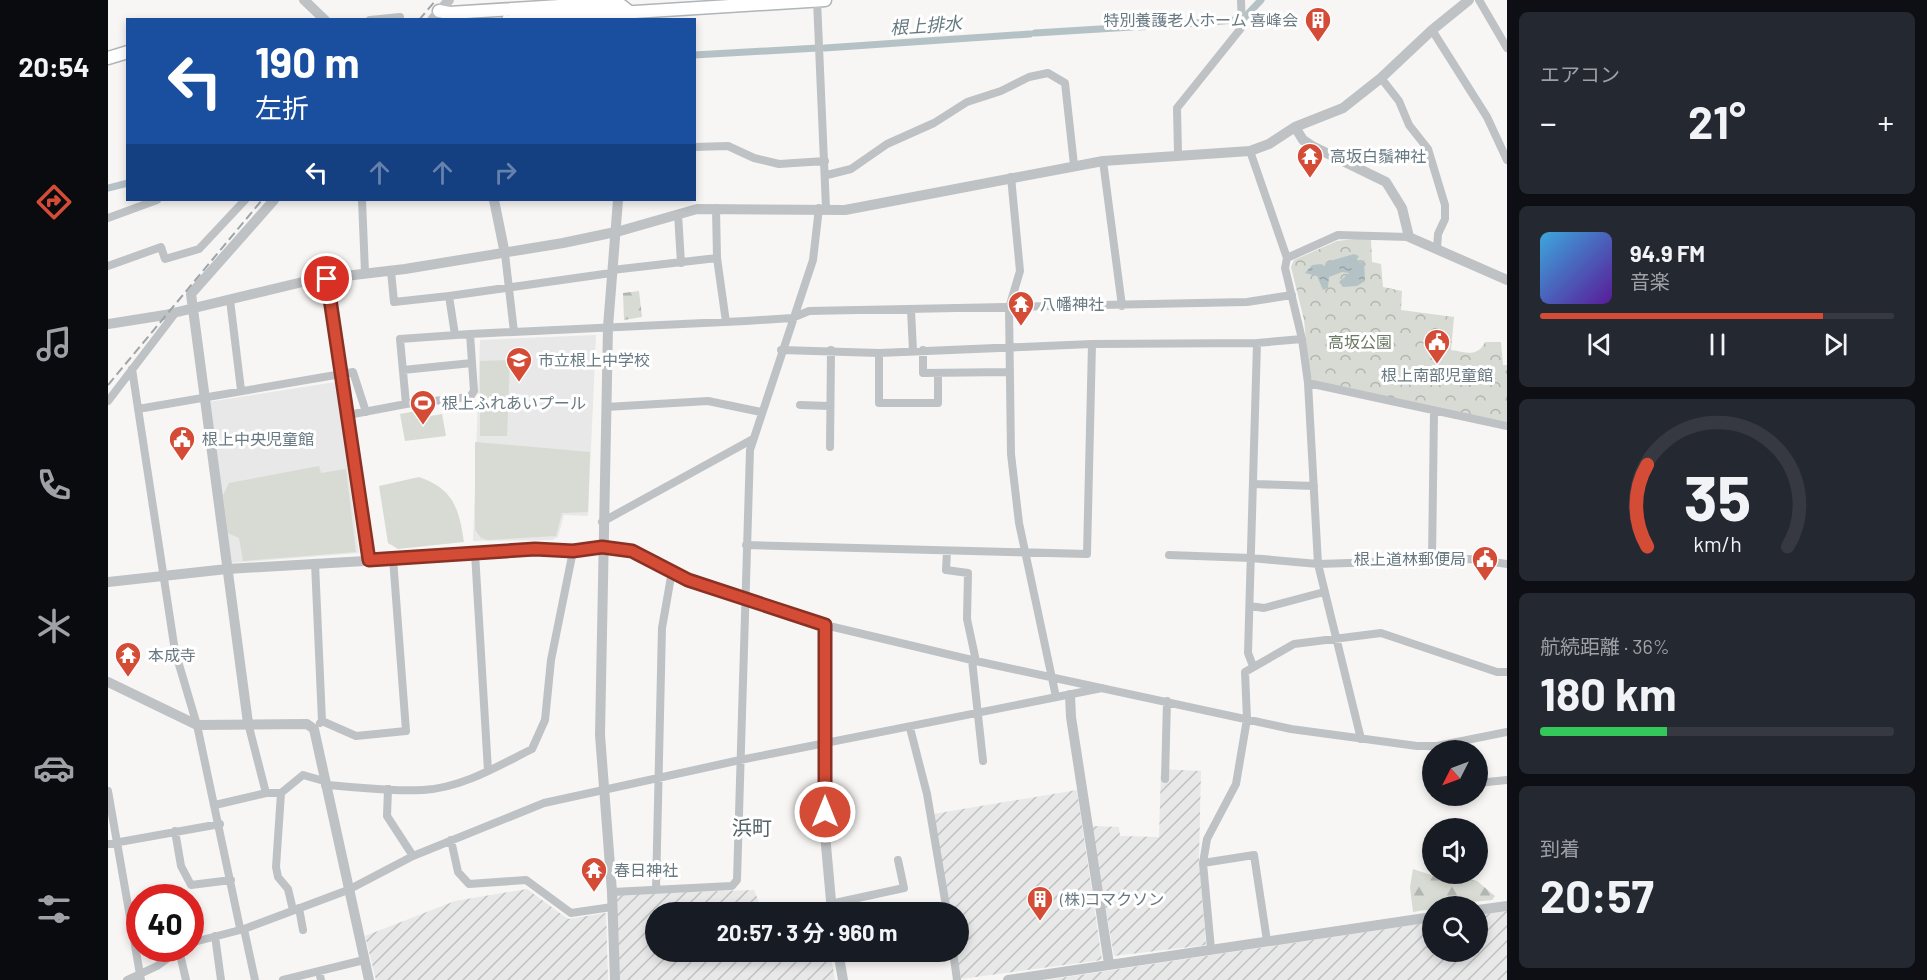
<!DOCTYPE html>
<html lang="ja">
<head>
<meta charset="utf-8">
<style>
	:root { --surface:#171b24; --page:#242831; --text:#f1f3f6; --muted:#9ea1a6; --line:#363941; --accent:#d54c36 }
	body { margin:0; font-family:Barlow,"Noto Sans JP",sans-serif; background:var(--page); color:var(--text); height:100vh; display:flex; flex-direction:column; font-size:22px; white-space:nowrap }
	* { box-sizing:border-box; margin:0 }
	p { font-size:20px; color:var(--muted) }
	.icon { flex:none; width:33px; height:33px; fill:none; stroke:currentColor; stroke-width:2; stroke-linecap:round; stroke-linejoin:round }
	.map { position:relative; flex:1; overflow:hidden }
	.drawer { display:flex; flex-direction:column; gap:12px; padding:12px; background:#0d0f14; width:420px }
	.drawer>* { flex:none }
	.hud { position:absolute; left:18px; top:18px; width:570px; height:183px; border-radius:0px; box-shadow:0 3px 9px #0003; background:#1a4fa0; color:#fff; overflow:hidden }
	.needle { width:39px; rotate:228deg }
	.tools { position:absolute; left:1314px; top:740px; display:grid; gap:12px }
	.tools a { display:grid; place-items:center; width:66px; height:66px; border-radius:50%; background:var(--surface); box-shadow:0 3px 9px #0003; font-size:30px }
	.speed { position:absolute; left:18px; top:884px; display:flex; gap:12px; font-size:30px; font-weight:700; text-align:center }
	.speed>* { display:grid; place-content:center; width:78px; height:78px; border-radius:50%; background:var(--surface); box-shadow:0 3px 9px #0003; line-height:1 }
	.speed .limit { border:9px solid #d22; background:#fff; color:#111 }
	.pin { position:absolute; display:grid; place-items:center; width:51px; height:51px; color:#fff; margin:-26px; border:3px solid #fff; border-radius:50%; box-shadow:0 2px 6px #0007 }
	.me { position:absolute; width:66px; margin:-33px; rotate:0deg; stroke-linejoin:round; filter:drop-shadow(0 0 4px #0008) }
	.turn { display:flex; align-items:center; gap:21px; height:126px; padding:0 30px; font-size:27px }
	.turn .icon { width:78px; height:78px; stroke-width:2.5 }
	.turn b { display:block; font-size:42px; line-height:51px }
	.lanes { display:flex; align-items:center; height:57px; padding:0 30px; background:#0003; justify-content:center; gap:30px; direction:ltr }
	.lanes .off { opacity:.35 }
	.big { font-size:45px; font-weight:700; line-height:1.1 }
	.drawer .tile { flex:1; display:flex; flex-direction:column; justify-content:center; gap:9px; min-width:0; padding:0 21px; border-radius:9px; background:var(--page) }
	.drawer .dial { align-items:center; gap:0 }
	.dial svg { height:156px; overflow:visible; fill:none; stroke:var(--line); stroke-width:7; stroke-linecap:round; text-anchor:middle }
	.dial text { fill:var(--text); stroke:none }
	.song { display:flex; align-items:center; gap:18px }
	.cover { width:72px; height:72px; border-radius:9px; background:linear-gradient(135deg,hsl(200 70% 55%),hsl(270 70% 35%)) }
	.played { height:6px; border-radius:3px; background:linear-gradient(90deg,var(--accent) 80%,var(--line) 80%) }
	.keys { display:flex; justify-content:space-around; direction:ltr }
	.heat { display:flex; justify-content:space-between; align-items:center; font-size:33px; direction:ltr }
	.charge { height:9px; border-radius:4px; background:linear-gradient(90deg,#34c759 36%,var(--line) 0) }
	.trip { position:absolute; left:537px; top:902px; width:324px; height:60px; border-radius:30px; background:var(--surface); box-shadow:0 3px 9px #0003; font-weight:700; line-height:60px; text-align:center }
	main { display:flex; flex:1; min-height:0 }
	.dock { display:flex; flex-direction:column; width:108px; justify-content:space-around; align-items:center; background:#090b0e; color:var(--muted) }
	.dock .icon { width:42px; height:42px }
	.dock .current { color:var(--accent) }
	.dock b { font-size:27px; color:var(--text) }
	.map>svg:first-child { display:block }
	.built { fill:#e7e8e7 }
	.industrial { fill:url(#industrial-furrows) }
	.forest { fill:url(#forest-firs) }
	.park { fill:url(#park-crowns) }
	.pitch { fill:#d7dbd3 }
	.water { fill:url(#water-ripples) }
	.lines { fill:none; stroke-linecap:round; stroke-linejoin:round }
	.canal { stroke:#b5c2c5; stroke-width:7 }
	.primary-casing { stroke:#afb5b8; stroke-width:15 }
	.minor { stroke:#bec2c5; stroke-width:8 }
	.tertiary { stroke:#bec2c5; stroke-width:10 }
	.primary { stroke:#fff; stroke-width:12 }
	.rail { stroke:#9ea5a9; stroke-width:2; stroke-dasharray:9 4.5; stroke-linecap:butt }
	.route-casing { stroke:#8a3123; stroke-width:15 }
	.route { stroke:#d54c36; stroke-width:10 }
	.labels { text-anchor:middle; stroke-width:6; stroke-linejoin:round; paint-order:stroke }
	.poi-label { font-size:16px; fill:#687982; stroke:#fff; text-anchor:start }
	.park-label { font-size:16px; fill:#6c7a66; stroke:#fff }
	.water-label { font-size:18px; font-style:italic; fill:#647a7f; stroke:#fff }
	.quarter-label { font-size:20px; fill:#556268; stroke:#fff }
</style>
</head>
<body>
<main>
<nav class="dock">
<b>20:54</b>
<svg class="icon current" aria-label="directions" viewBox="0 0 24 24"><path d="M12 3l9 9-9 9-9-9zM9 14v-3h6M13 9l2 2-2 2"/></svg>
<svg class="icon" aria-label="music" viewBox="0 0 24 24"><path d="M9 18V5l10-2v13"/><circle cx="6" cy="18" r="3"/><circle cx="16" cy="16" r="3"/></svg>
<svg class="icon" aria-label="phone" viewBox="0 0 24 24"><path d="M5 4h4l2 5-3 2q2 4 5 5l2-3 5 2v4C11 20 4 13 5 4z"/></svg>
<svg class="icon" aria-label="climate" viewBox="0 0 24 24"><path d="M12 3v18M4 7l16 10M4 17L20 7"/></svg>
<svg class="icon" aria-label="car" viewBox="0 0 24 24"><path d="M5 17H2v-5l4-1 3-4h7l3 4 3 1v5h-3M9 17h6M6 11h13"/><circle cx="7" cy="17" r="2"/><circle cx="17" cy="17" r="2"/></svg>
<svg class="icon" aria-label="filters" viewBox="0 0 24 24"><path d="M4 7h16M4 17h16"/><circle cx="9" cy="7" r="2"/><circle cx="15" cy="17" r="2"/></svg>
</nav>
<div class="map">
<svg width="1399" height="980" viewBox="0 0 1399 980">
	<defs>
		<pattern id="industrial-furrows" width="10" height="10" patternUnits="userSpaceOnUse" patternTransform="scale(1.5)"><rect width="10" height="10" fill="#e7e8e7"/><path d="M-1 1l2-2M0 10L10 0M9 11l2-2" fill="none" stroke="#bfc1c1"/></pattern>
		<pattern id="forest-firs" width="22" height="20" patternUnits="userSpaceOnUse" patternTransform="scale(1.5)"><rect width="22" height="20" fill="#d7dbd3"/><path d="M5 1l3.5 6h-7zM16 11l3.5 6h-7z" fill="#b2b6b1"/></pattern>
		<pattern id="park-crowns" width="20" height="18" patternUnits="userSpaceOnUse" patternTransform="scale(1.5)"><rect width="20" height="18" fill="#d7dbd3"/><path d="M2 6a3 3 0 1 1 6 0M12 15a3 3 0 1 1 6 0" fill="none" stroke="#b2b6b1"/></pattern>
		<pattern id="water-ripples" width="26" height="14" patternUnits="userSpaceOnUse" patternTransform="scale(1.5)"><rect width="26" height="14" fill="#b5c2c5"/><path d="M2 4q2-2 4 0t4 0M15 11q2-2 4 0t4 0" fill="none" stroke="#97a2a5"/></pattern>
	</defs>
	<rect width="100%" height="100%" fill="#f7f6f4"/>
	<!-- built -->
	<path class="built" d="M488,335L480,516L456,515L450,537L444,540L365,541L372,340Z
		M228,382L251,553L122,563L100,402Z"/>
	<!-- industrial -->
	<path class="industrial" d="M1053,769L1093,771L1091,858L1098,945L1006,956L983,826L1011,827L1012,836L1051,837Z
		M969,790L994,960L853,979L848,951L850,912H842L825,814Z
		M419,889L460,919L498,913L500,980H268L257,936L347,901Z
		M646,890L655,912H548V951H722L727,980H510L505,900L510,894Z
		M1399,911V980H939L1324,922V951H1370V915Z"/>
	<!-- forest -->
	<path class="forest" d="M531,291L534,317L516,320L515,293Z
		M1305,869L1332,878L1352,876L1369,881L1387,896L1384,900L1324,906V909L1305,912L1302,887Z"/>
	<!-- park -->
	<path class="park" d="M1247,239H1263L1264,262L1273,264L1275,287L1294,291L1293,310L1346,317L1343,350C1358,352 1369,358 1377,342H1393L1395,365H1399V423L1208,383L1202,377L1196,320L1183,267L1186,260L1229,241Z"/>
	<!-- pitch -->
	<path class="pitch" d="M402,360L399,436H372V361Z
		M314,410L316,417L334,414L338,436L297,441L292,414Z
		M367,442L482,452L480,512L454,513L448,536L380,540L373,538L367,530Z
		M211,466L213,473L238,469L248,552L135,561L131,538L120,533L115,495L121,483Z
		M311,477C346,489 351,509 356,542L290,549L280,543L271,486Z"/>
	<!-- water -->
	<path class="water" d="M1246,254L1251,256L1249,259L1252,263L1256,260L1257,281L1249,286L1235,287L1231,282L1241,273L1234,272L1221,277L1220,288L1215,290L1209,276L1197,273L1204,265L1213,264L1217,266L1222,261Z"/>
	<g class="lines">
		<!-- canal -->
		<path class="canal" d="M1137,17L1153,0
			M1031,27L1129,20
			M927,33L1024,27
			M717,48L922,34
			M586,55L710,48
			M0,188L20,183"/>
		<!-- primary casing -->
		<g class="primary-casing">
			<path id="primary" d="M331,11L341,13L499,3H510L524,14
				M400,20L717,0
				M0,58L20,52"/>
		</g>
		<!-- minor -->
		<path class="minor" d="M709,0L718,208
			M1371,0L1399,48
			M262,20L292,17L290,20
			M1324,30L1379,117L1399,160
			M1273,78L1291,101L1301,125L1320,149L1337,205V219L1330,234L1329,249
			M586,147L620,146L646,158L671,164L717,161
			M1142,151L1179,258L1177,268L1194,339L1200,383L1210,564L1253,739
			M1070,154L1069,108L1134,27L1133,0
			M995,161L1014,306
			M719,175L743,169L779,144L826,123L859,102L893,91L921,77L940,73L957,83L966,165
			M903,177L912,271L901,308L903,454L911,523L948,697
			M254,200L257,272
			M608,208L609,258L618,322
			M570,214L573,263
			M0,218L49,200
			M397,254L406,332
			M1179,258L1230,235L1301,237
			M0,266L53,247L57,259L91,249L137,200
			M504,270L609,258
			M283,271L286,302L341,296L347,335
			M219,279L262,560
			M341,296L503,273
			M122,300L133,390
			M803,310L805,351
			M673,350L771,353L984,344L1149,343L1194,339
			M815,350V373L902,372
			M771,353V403H830V373
			M24,369L67,651L89,725L132,928
			M295,370L364,363
			M1200,383L1399,426
			M0,401L68,312
			M298,404L292,339L362,334
			M692,405L722,406
			M498,407L600,401L653,412
			M30,409L245,372L258,412
			M240,415L298,404L362,397L366,391L362,334L638,321L684,318L701,311L1139,302L1184,295
			M722,447L723,350
			M1145,484L1206,486
			M494,522L645,439
			M638,545L979,554L984,344
			M494,547L524,551L580,580L717,625L868,661L1183,729L1309,746H1329L1399,732
			M839,551L838,570L860,573L859,619L868,661
			M367,553L380,771
			M1061,555L1143,558L1210,564L1366,559L1399,564
			M1324,560L1326,411
			M207,563L214,721L212,723
			M1142,606L1156,608L1216,592
			M864,660L875,761
			M1145,666L1140,653L1149,343
			M214,721L248,736L298,731L285,558
			M140,723L158,793
			M802,728L819,794L839,912
			M1057,779L1059,701
			M1370,783L1399,780
			M217,785C249,787 283,792 315,790C354,788 390,766 424,749L437,720L443,660L465,551
			M280,789L279,816L305,856
			M0,791L33,980
			M173,793L168,867L170,877L180,889L185,910
			M107,805L158,793H173L195,775L216,781
			M67,831L73,866L83,885L123,880
			M343,840L350,872L361,884L418,880L463,913L504,907
			M0,844L112,824
			M1095,863L1146,855L1159,941
			M548,889L554,628L564,571
			M504,892L624,886L629,880L642,450L705,260L711,208
			M722,904L796,888L790,860
			M191,908L195,930
			M136,929L147,980
			M107,936L113,980
			M82,943L136,929L240,890L305,856L436,803L632,760L994,688
			M1103,949L1095,863L1099,839L1128,784L1139,719L1137,672L1186,644L1273,633L1389,672H1399
			M71,950L78,980
			M845,951L849,980
			M211,971L213,980
			M19,980L49,966L74,948
			M175,980L256,960"/>
		<!-- tertiary -->
		<path class="tertiary" d="M196,0L217,20
			M324,20L341,0
			M1187,127L1195,140L1204,146L1278,182L1294,208L1301,237L1399,280
			M386,200L397,254
			M0,324L57,315L203,280L297,269L455,243L512,231L589,209L737,210L995,161L1142,151L1161,144L1187,127L1235,108L1273,78L1324,30L1361,0
			M0,582L119,569L494,547
			M717,625V834L724,912
			M0,682L89,725L199,724L206,729L261,980
			M962,695L963,717L1001,964
			M140,723L83,294L166,200
			M1370,910L1399,906
			M730,951L735,980
			M507,980L504,892L492,735L500,327L510,200
			M900,980L1324,917"/>
		<!-- primary -->
		<use href="#primary" class="primary"/>
		<!-- rail -->
		<path class="rail" d="M311,20L328,0
			M0,385L154,200"/>
	</g>
	<g class="lines">
		<!-- route casing -->
		<g class="route-casing">
			<path id="route" d="M219,279L261,560L427,549L465,551L494,547L524,551L580,580L717,625V812"/>
		</g>
		<!-- route -->
		<use href="#route" class="route"/>
	</g>
	<!-- icons -->
	<defs>
		<g id="building-pin" transform="scale(1.35)"><path d="M0 17L-7.5 6A9.5 9.5 0 1 1 7.5 6Z" fill="#d54c36" stroke="#fff"/><path d="M-4-6H4V6H1V3H-1V6H-4ZM-2.5-4.3h1.7v1.8h-1.7ZM.8-4.3h1.7v1.8H.8ZM-2.5-1h1.7V.8h-1.7ZM.8-1h1.7V.8H.8Z" fill="#fff"/></g>
		<g id="temple-pin" transform="scale(1.35)"><path d="M0 17L-7.5 6A9.5 9.5 0 1 1 7.5 6Z" fill="#d54c36" stroke="#fff"/><path d="M0-6L5-2H3V0L6.5 2.5H4V6H1.5V3h-3V6H-4V2.5H-6.5L-3 0V-2H-5Z" fill="#fff"/></g>
		<g id="civic-pin" transform="scale(1.35)"><path d="M0 17L-7.5 6A9.5 9.5 0 1 1 7.5 6Z" fill="#d54c36" stroke="#fff"/><path d="M-.6-6.5H3V-4.5H.6V-3L4-1V1h2V6H-6V1h2V-1L-.6-3ZM-1.2 2.5V6h2.4V2.5Z" fill="#fff"/></g>
		<g id="school-pin" transform="scale(1.35)"><path d="M0 17L-7.5 6A9.5 9.5 0 1 1 7.5 6Z" fill="#d54c36" stroke="#fff"/><path d="M0-5L7-2L0 1L-7-2ZM-4 1L0 2.5L4 1V4Q0 6-4 4Z" fill="#fff"/></g>
		<g id="stadium-pin" transform="scale(1.35)"><path d="M0 17L-7.5 6A9.5 9.5 0 1 1 7.5 6Z" fill="#d54c36" stroke="#fff"/><path d="M0-5a6.5 5 0 1 0 0 10a6.5 5 0 1 0 0-10ZM-3.5-1.8h7v3.6h-7Z" fill="#fff"/></g>
	</defs>
	<g fill-rule="evenodd">
		<use href="#building-pin" x="1210" y="20"/>
		<use href="#temple-pin" x="1202" y="156"/>
		<use href="#temple-pin" x="913" y="304"/>
		<use href="#civic-pin" x="1329" y="342"/>
		<use href="#school-pin" x="411" y="360"/>
		<use href="#stadium-pin" x="315" y="403"/>
		<use href="#civic-pin" x="74" y="439"/>
		<use href="#civic-pin" x="1377" y="559"/>
		<use href="#temple-pin" x="20" y="655"/>
		<use href="#temple-pin" x="486" y="870"/>
		<use href="#building-pin" x="932" y="899"/>
	</g>
	<g class="labels">
		<!-- poi labels -->
		<g class="poi-label">
			<text x="1190" y="26" text-anchor="end">特別養護老人ホーム 喜峰会</text>
			<text x="1222" y="162">高坂白鬚神社</text>
			<text x="932" y="310">八幡神社</text>
			<text x="430" y="366">市立根上中学校</text>
			<text x="1329" y="381" text-anchor="middle">根上南部児童館</text>
			<text x="334" y="409">根上ふれあいプール</text>
			<text x="94" y="445">根上中央児童館</text>
			<text x="1358" y="565" text-anchor="end">根上道林郵便局</text>
			<text x="40" y="661">本成寺</text>
			<text x="506" y="876">春日神社</text>
			<text x="952" y="905">(株)コマクソン</text>
		</g>
		<!-- park labels -->
		<g class="park-label">
			<text x="1252" y="348">高坂公園</text>
		</g>
		<!-- water labels -->
		<g class="water-label">
			<text transform="translate(818 26) rotate(-4)" y="6">根上排水</text>
		</g>
		<!-- quarter labels -->
		<g class="quarter-label">
			<text x="644" y="835">浜町</text>
		</g>
	</g>
</svg>
<div class="tools">
<a><svg class="needle" viewBox="-14 -14 28 28"><path d="M0-13l5 13h-10z" fill="#e53935"/><path d="M0 13l5-13h-10z" fill="#9ea1a6"/></svg></a>
<a><svg class="icon" aria-label="sound" viewBox="0 0 24 24"><path d="M4 9h4l5-4v14l-5-4H4zM17 9q2 3 0 6"/></svg></a>
<a><svg class="icon" aria-label="search" viewBox="0 0 24 24"><circle cx="10" cy="10" r="6"/><path d="M15 15l6 6"/></svg></a>
</div>
<div class="speed"><div class="limit">40</div></div>
<div class="pin" style="left:219px;top:279px;background:#d93025"><svg class="icon" aria-label="arrive" viewBox="0 0 24 24"><path d="M6 21V4h12l-3 4 3 4H6"/></svg></div>
<svg class="me" style="left:717px;top:812px" viewBox="-20 -20 40 40"><circle r="17" fill="#d54c36" stroke="#fff" stroke-width="3"/><path d="M0-11L8 9 0 5-8 9z" fill="#fff"/></svg>
<div class="trip">20:57 · 3 分 · 960 m</div>
<div class="hud">
<div class="turn"><svg class="icon" aria-label="left" viewBox="0 0 24 24"><path d="M17 20v-9H6M10 6l-5 5 5 5"/></svg><div><b>190 m</b>左折</div></div>
<div class="lanes"><svg class="icon" aria-label="left" viewBox="0 0 24 24"><path d="M17 20v-9H6M10 6l-5 5 5 5"/></svg><svg class="icon off" aria-label="ahead" viewBox="0 0 24 24"><path d="M12 20V5M6 11l6-6 6 6"/></svg><svg class="icon off" aria-label="ahead" viewBox="0 0 24 24"><path d="M12 20V5M6 11l6-6 6 6"/></svg><svg class="icon off" aria-label="right" viewBox="0 0 24 24"><path d="M7 20v-9h11M14 6l5 5-5 5"/></svg></div>
</div>
</div>
<section class="drawer">
<div class="tile"><p>エアコン</p>
<div class="heat"><a>−</a><b class="big">21°</b><a>+</a></div>
</div>
<div class="tile">
<div class="song"><i class="cover"></i><div><b>94.9 FM</b><p>音楽</p></div></div>
<div class="played"></div>
<div class="keys"><svg class="icon" aria-label="previous" viewBox="0 0 24 24"><path d="M18 5L8 12l10 7zM5 5v14"/></svg><svg class="icon" aria-label="pause" viewBox="0 0 24 24"><path d="M8 5v14M16 5v14"/></svg><svg class="icon" aria-label="next" viewBox="0 0 24 24"><path d="M6 5l10 7-10 7zM19 5v14"/></svg></div>
</div>
<div class="tile dial"><svg viewBox="0 0 100 80">
<path d="M14 69A42 42 0 1 1 86 69"/>
<path d="M14 69A42 42 0 0 1 14 27" stroke="#d54c36"/>
<text x="50" y="56" font-size="32" font-weight="700">35</text>
<text x="50" y="72" font-size="11">km/h</text>
</svg></div>
<div class="tile"><p>航続距離 · 36%</p><b class="big">180 km</b><div class="charge"></div></div>
<div class="tile"><p>到着</p><b class="big">20:57</b></div>
</section>
</main>
</body>
</html>
